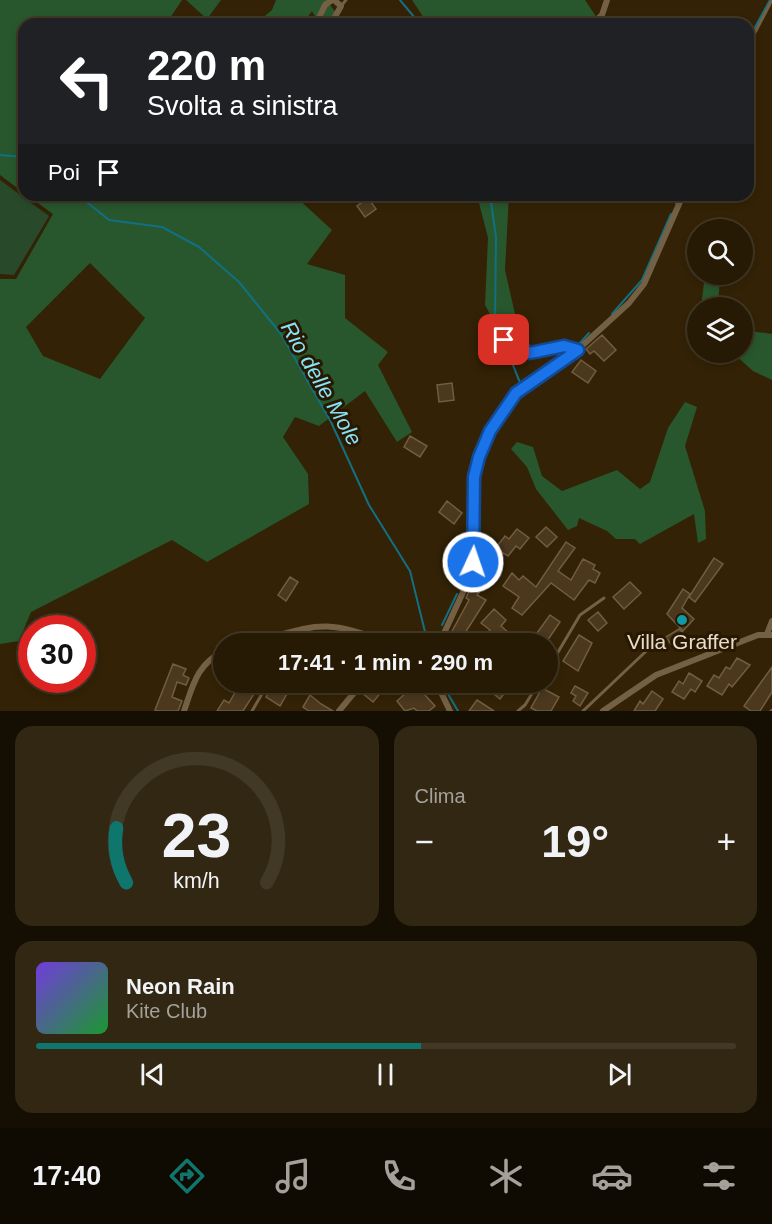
<!DOCTYPE html>
<html lang="it">
<head>
<meta charset="utf-8">
<style>
	:root { --surface:#261a04; --page:#322713; --text:#f1f3f6; --muted:#a4a19a; --line:#423826; --accent:#0f766e }
	body { margin:0; font-family:Arial,sans-serif; background:var(--page); color:var(--text); height:100vh; display:flex; flex-direction:column; font-size:22px; white-space:nowrap }
	* { box-sizing:border-box; margin:0 }
	p { font-size:20px; color:var(--muted) }
	.icon { flex:none; width:33px; height:33px; fill:none; stroke:currentColor; stroke-width:2; stroke-linecap:round; stroke-linejoin:round }
	.map { position:relative; height:711px; overflow:hidden }
	.details { display:flex; flex-direction:column; gap:15px; padding:15px; background:#150e02; flex:1 }
	.details>* { flex:none }
	.guide { position:absolute; left:18px; top:18px; width:736px; height:183px; border-radius:18px; box-shadow:0 3px 9px #0003,0 0 0 2px var(--line); background:#202124; color:#fff; overflow:hidden }
	.controls { position:absolute; left:687px; top:219px; display:grid; gap:12px }
	.controls a { display:grid; place-items:center; width:66px; height:66px; border-radius:50%; background:var(--surface); box-shadow:0 3px 9px #0003,0 0 0 2px var(--line); font-size:30px }
	.speed { position:absolute; left:18px; top:615px; display:flex; gap:12px; font-size:30px; font-weight:700; text-align:center }
	.speed>* { display:grid; place-content:center; width:78px; height:78px; border-radius:50%; background:var(--surface); box-shadow:0 3px 9px #0003,0 0 0 2px var(--line); line-height:1 }
	.speed .limit { border:9px solid #d22; background:#fff; color:#111 }
	.pin { position:absolute; display:grid; place-items:center; width:51px; height:51px; color:#fff; margin:-26px; border-radius:12px; box-shadow:0 3px 9px #0006 }
	.me { position:absolute; width:66px; margin:-33px; rotate:3deg; stroke-linejoin:round; filter:drop-shadow(0 0 4px #0008) }
	.turn { display:flex; align-items:center; gap:21px; height:126px; padding:0 30px; font-size:27px }
	.turn .icon { width:78px; height:78px; stroke-width:2.5 }
	.turn b { display:block; font-size:42px; line-height:51px }
	.then { display:flex; align-items:center; height:57px; padding:0 30px; background:#0003; gap:12px; font-size:22px }
	.big { font-size:45px; font-weight:800; line-height:1.1 }
	.details .tile { flex:1; display:flex; flex-direction:column; justify-content:center; gap:9px; min-width:0; padding:0 21px; border-radius:18px; background:var(--page) }
	.details .dial { align-items:center; gap:0 }
	.dial svg { height:156px; overflow:visible; fill:none; stroke:var(--line); stroke-width:7; stroke-linecap:round; text-anchor:middle }
	.dial text { fill:var(--text); stroke:none }
	.song { display:flex; align-items:center; gap:18px }
	.cover { width:72px; height:72px; border-radius:9px; background:linear-gradient(135deg,hsl(260 70% 55%),hsl(130 70% 35%)) }
	.played { height:6px; border-radius:3px; background:linear-gradient(90deg,var(--accent) 55%,var(--line) 55%) }
	.keys { display:flex; justify-content:space-around; direction:ltr }
	.heat { display:flex; justify-content:space-between; align-items:center; font-size:33px; direction:ltr }
	.details .tiles { flex:1; display:grid; gap:15px; grid-template-columns:1fr 1fr }
	.tile:last-child { grid-column:span 2 }
	.trip { position:absolute; left:213px; top:633px; width:345px; height:60px; border-radius:30px; background:var(--surface); box-shadow:0 3px 9px #0003,0 0 0 2px var(--line); font-weight:800; line-height:60px; text-align:center }
	.dock { display:flex; height:96px; justify-content:space-around; align-items:center; background:#0f0a02; color:var(--muted) }
	.dock .icon { width:42px; height:42px }
	.dock .active { color:var(--accent) }
	.dock b { font-size:27px; color:var(--text) }
	.map>svg:first-child { display:block }
	.green { fill:#284a2b }
	.forest { fill:#28572d; fill-rule:evenodd }
	.lines { fill:none; stroke-linecap:round; stroke-linejoin:round }
	.stream { stroke:#117082; stroke-width:2 }
	.building { fill:#4b381d; stroke:#715e41; stroke-width:1.5 }
	.lane { stroke:#746044; stroke-width:3 }
	.street { stroke:#746044; stroke-width:6 }
	.route-casing { stroke:#114b97; stroke-width:15 }
	.route { stroke:#1a73e8; stroke-width:10 }
	.culture-dot { fill:#0f9aa8; stroke:#291800; stroke-width:2 }
	.labels { text-anchor:middle; stroke-width:6; stroke-linejoin:round; paint-order:stroke }
	.poi-label { font-size:21px; fill:#e8ddcd; stroke:#291800 }
	.water-label { font-size:22px; font-style:italic; fill:#87e2f7; stroke:#291800 }
</style>
</head>
<body>
<div class="map">
<svg width="772" height="711" viewBox="0 0 772 711">
	<rect width="100%" height="100%" fill="#332205"/>
	<!-- green -->
	<path class="green" d="M0,180L49,216L14,275L0,274Z"/>
	<!-- forest -->
	<path class="forest" d="M0,0H182L170,18L173,24H24V193L0,175Z
		M186,0H221L207,19Z
		M276,0H326L345,24H319L312,11L303,24H255L272,10Z
		M412,0H585L597,18L587,24H428Z
		M27,195H294L332,230L307,264L345,275V318L388,352L378,365L412,432L397,442L365,391L319,426L295,417L283,437L308,474L309,504L207,562L172,540L31,612L19,641L0,644V279H16L53,214ZM90,263L145,318L100,379L43,356L26,327Z
		M477,195H509L505,270L518,327L499,331L485,305L488,238Z
		M705,275H720L718,307H701Z
		M743,330L772,334V380L753,371L733,353L742,352Z
		M685,402L697,407L685,446L705,511L706,539L698,543L694,514L640,544L635,539H616L607,531L579,518L577,526L568,530L536,489L527,467L511,449L517,442L533,447L542,476L562,491L617,470L640,489L650,482L668,428Z"/>
	<g class="lines">
		<!-- stream -->
		<path class="stream" d="M400,0L420,24
			M748,40L770,0
			M0,155L24,157
			M78,195L109,220L162,227L199,247L239,282L281,334L331,422L369,505L410,571L428,644
			M490,195L496,237L495,323L501,336
			M676,204L679,195
			M612,314L642,280L671,214
			M578,345L589,333
			M506,348L521,385L556,364L571,351
			M480,547C480,519 475,486 484,459C491,435 508,415 521,394
			M442,625L457,594
			M441,682L458,711"/>
	</g>
	<!-- building -->
	<path class="building" d="M368,198L376,209L365,217L357,206Z
		M602,335L616,350L604,361L594,351L590,354L586,349Z
		M581,360L596,371L588,383L572,372Z
		M452,383L454,400L439,402L437,385Z
		M410,436L427,446L420,457L404,447Z
		M447,501L462,513L454,524L439,512Z
		M546,527L557,537L547,547L536,537Z
		M517,529L529,538L520,549L516,546L508,556L503,553L496,562L484,552L493,542L498,545L505,536L509,539Z
		M566,542L575,548L558,571L571,580L583,559L595,565L593,569L600,573L595,583L589,580L574,600L551,583L522,615L512,608L519,597L503,586L512,573L519,580L523,576L536,587Z
		M714,558L723,564L695,602L689,597Z
		M290,577L298,582L286,601L278,595Z
		M474,581L483,587L477,595L486,600L458,644H445L469,600L466,598Z
		M630,582L641,593L624,609L613,597Z
		M683,589L690,594L682,608L694,619L683,631L667,614Z
		M494,609L506,620L501,626L509,633L498,644H492L485,636L490,630L481,623Z
		M598,612L607,623L598,631L588,620Z
		M550,615L560,622L545,644H529Z
		M679,629L695,644L690,649L684,643L674,649L666,637Z
		M317,632L328,639L325,644H306L312,633Z
		M579,635L592,643L578,671L563,661Z
		M737,658L750,665L732,687L729,684L722,695L707,686L714,675L719,678L726,667L730,669Z
		M173,664L186,669L183,675L189,678L186,685L177,682L172,697L182,701L178,711H158L155,710Z
		M772,667V692L760,711H751L744,706Z
		M689,673L702,681L695,692L691,689L684,699L672,692L679,681L683,684Z
		M241,682L257,689L243,711H217L224,700L229,703Z
		M275,682H294L280,706L266,697Z
		M368,682H375L383,690L373,702L361,692Z
		M418,682H423L430,691L425,695L435,706L429,711H417L414,708L405,711L397,701Z
		M487,682H513L500,699L484,686Z
		M575,686L588,693L580,706L573,701L576,696L571,693Z
		M542,688L559,697L551,711H537L531,708Z
		M652,691L663,699L655,711H634L640,701L643,704Z
		M310,695L321,704L333,711H309L303,707Z
		M477,700L494,711H469Z"/>
	<g class="lines">
		<!-- lane -->
		<path class="lane" d="M341,6L346,0
			M748,46L772,0
			M548,669L580,615L604,598
			M252,711L269,682
			M518,711L525,705L539,682
			M583,711L660,638
			M771,711L772,710"/>
		<!-- street -->
		<path class="street" d="M316,24L325,5L332,0
			M331,24L341,6L334,0
			M592,24L602,15L607,0
			M493,344L504,340L530,353L564,346L578,350
			M767,634L772,621
			M247,644C316,626 321,616 391,644
			M439,644L465,588L473,562L474,477L479,457L490,431L516,393L562,364L629,303L644,284L683,195
			M436,682L450,711
			M184,711C193,685 197,664 224,651
			M339,711L363,682
			M603,711L656,675L758,635H772"/>
	</g>
	<g class="lines">
		<!-- route casing -->
		<g class="route-casing">
			<path id="route" d="M473,562L474,477L479,457L490,431L516,393L578,350L564,346L530,353L504,340"/>
		</g>
		<!-- route -->
		<use href="#route" class="route"/>
	</g>
	<!-- markers -->
	<circle class="culture-dot" cx="682" cy="620" r="6"/>
	<g class="labels">
		<!-- poi labels -->
		<g class="poi-label">
			<text x="682" y="649">Villa Graffer</text>
		</g>
		<!-- water labels -->
		<g class="water-label">
			<text transform="translate(322 383) rotate(60)" y="8">Rio delle Mole</text>
		</g>
	</g>
</svg>
<div class="controls">
<a><svg class="icon" aria-label="search" viewBox="0 0 24 24"><circle cx="10" cy="10" r="6"/><path d="M15 15l6 6"/></svg></a>
<a><svg class="icon" aria-label="layers" viewBox="0 0 24 24"><path d="M12 4l9 5-9 5-9-5zM3 14l9 5 9-5"/></svg></a>
</div>
<div class="speed"><div class="limit">30</div></div>
<div class="pin" style="left:504px;top:340px;background:#d93025"><svg class="icon" aria-label="arrive" viewBox="0 0 24 24"><path d="M6 21V4h12l-3 4 3 4H6"/></svg></div>
<svg class="me" style="left:473px;top:562px" viewBox="-20 -20 40 40"><circle r="17" fill="#1a73e8" stroke="#fff" stroke-width="3"/><path d="M0-11L8 9 0 5-8 9z" fill="#fff"/></svg>
<div class="trip">17:41 · 1 min · 290 m</div>
<div class="guide">
<div class="turn"><svg class="icon" aria-label="left" viewBox="0 0 24 24"><path d="M17 20v-9H6M10 6l-5 5 5 5"/></svg><div><b>220 m</b>Svolta a sinistra</div></div>
<div class="then">Poi<svg class="icon" aria-label="arrive" viewBox="0 0 24 24"><path d="M6 21V4h12l-3 4 3 4H6"/></svg></div>
</div>
</div>
<section class="details">
<div class="tiles">
<div class="tile dial"><svg viewBox="0 0 100 80">
<path d="M14 69A42 42 0 1 1 86 69"/>
<path d="M14 69A42 42 0 0 1 9 41" stroke="#0f766e"/>
<text x="50" y="56" font-size="32" font-weight="700">23</text>
<text x="50" y="72" font-size="11">km/h</text>
</svg></div>
<div class="tile"><p>Clima</p>
<div class="heat"><a>−</a><b class="big">19°</b><a>+</a></div>
</div>
<div class="tile">
<div class="song"><i class="cover"></i><div><b>Neon Rain</b><p>Kite Club</p></div></div>
<div class="played"></div>
<div class="keys"><svg class="icon" aria-label="previous" viewBox="0 0 24 24"><path d="M18 5L8 12l10 7zM5 5v14"/></svg><svg class="icon" aria-label="pause" viewBox="0 0 24 24"><path d="M8 5v14M16 5v14"/></svg><svg class="icon" aria-label="next" viewBox="0 0 24 24"><path d="M6 5l10 7-10 7zM19 5v14"/></svg></div>
</div>
</div>
</section>
<nav class="dock">
<b>17:40</b>
<svg class="icon active" aria-label="directions" viewBox="0 0 24 24"><path d="M12 3l9 9-9 9-9-9zM9 14v-3h6M13 9l2 2-2 2"/></svg>
<svg class="icon" aria-label="music" viewBox="0 0 24 24"><path d="M9 18V5l10-2v13"/><circle cx="6" cy="18" r="3"/><circle cx="16" cy="16" r="3"/></svg>
<svg class="icon" aria-label="phone" viewBox="0 0 24 24"><path d="M5 4h4l2 5-3 2q2 4 5 5l2-3 5 2v4C11 20 4 13 5 4z"/></svg>
<svg class="icon" aria-label="climate" viewBox="0 0 24 24"><path d="M12 3v18M4 7l16 10M4 17L20 7"/></svg>
<svg class="icon" aria-label="car" viewBox="0 0 24 24"><path d="M5 17H2v-5l4-1 3-4h7l3 4 3 1v5h-3M9 17h6M6 11h13"/><circle cx="7" cy="17" r="2"/><circle cx="17" cy="17" r="2"/></svg>
<svg class="icon" aria-label="filters" viewBox="0 0 24 24"><path d="M4 7h16M4 17h16"/><circle cx="9" cy="7" r="2"/><circle cx="15" cy="17" r="2"/></svg>
</nav>
</body>
</html>
